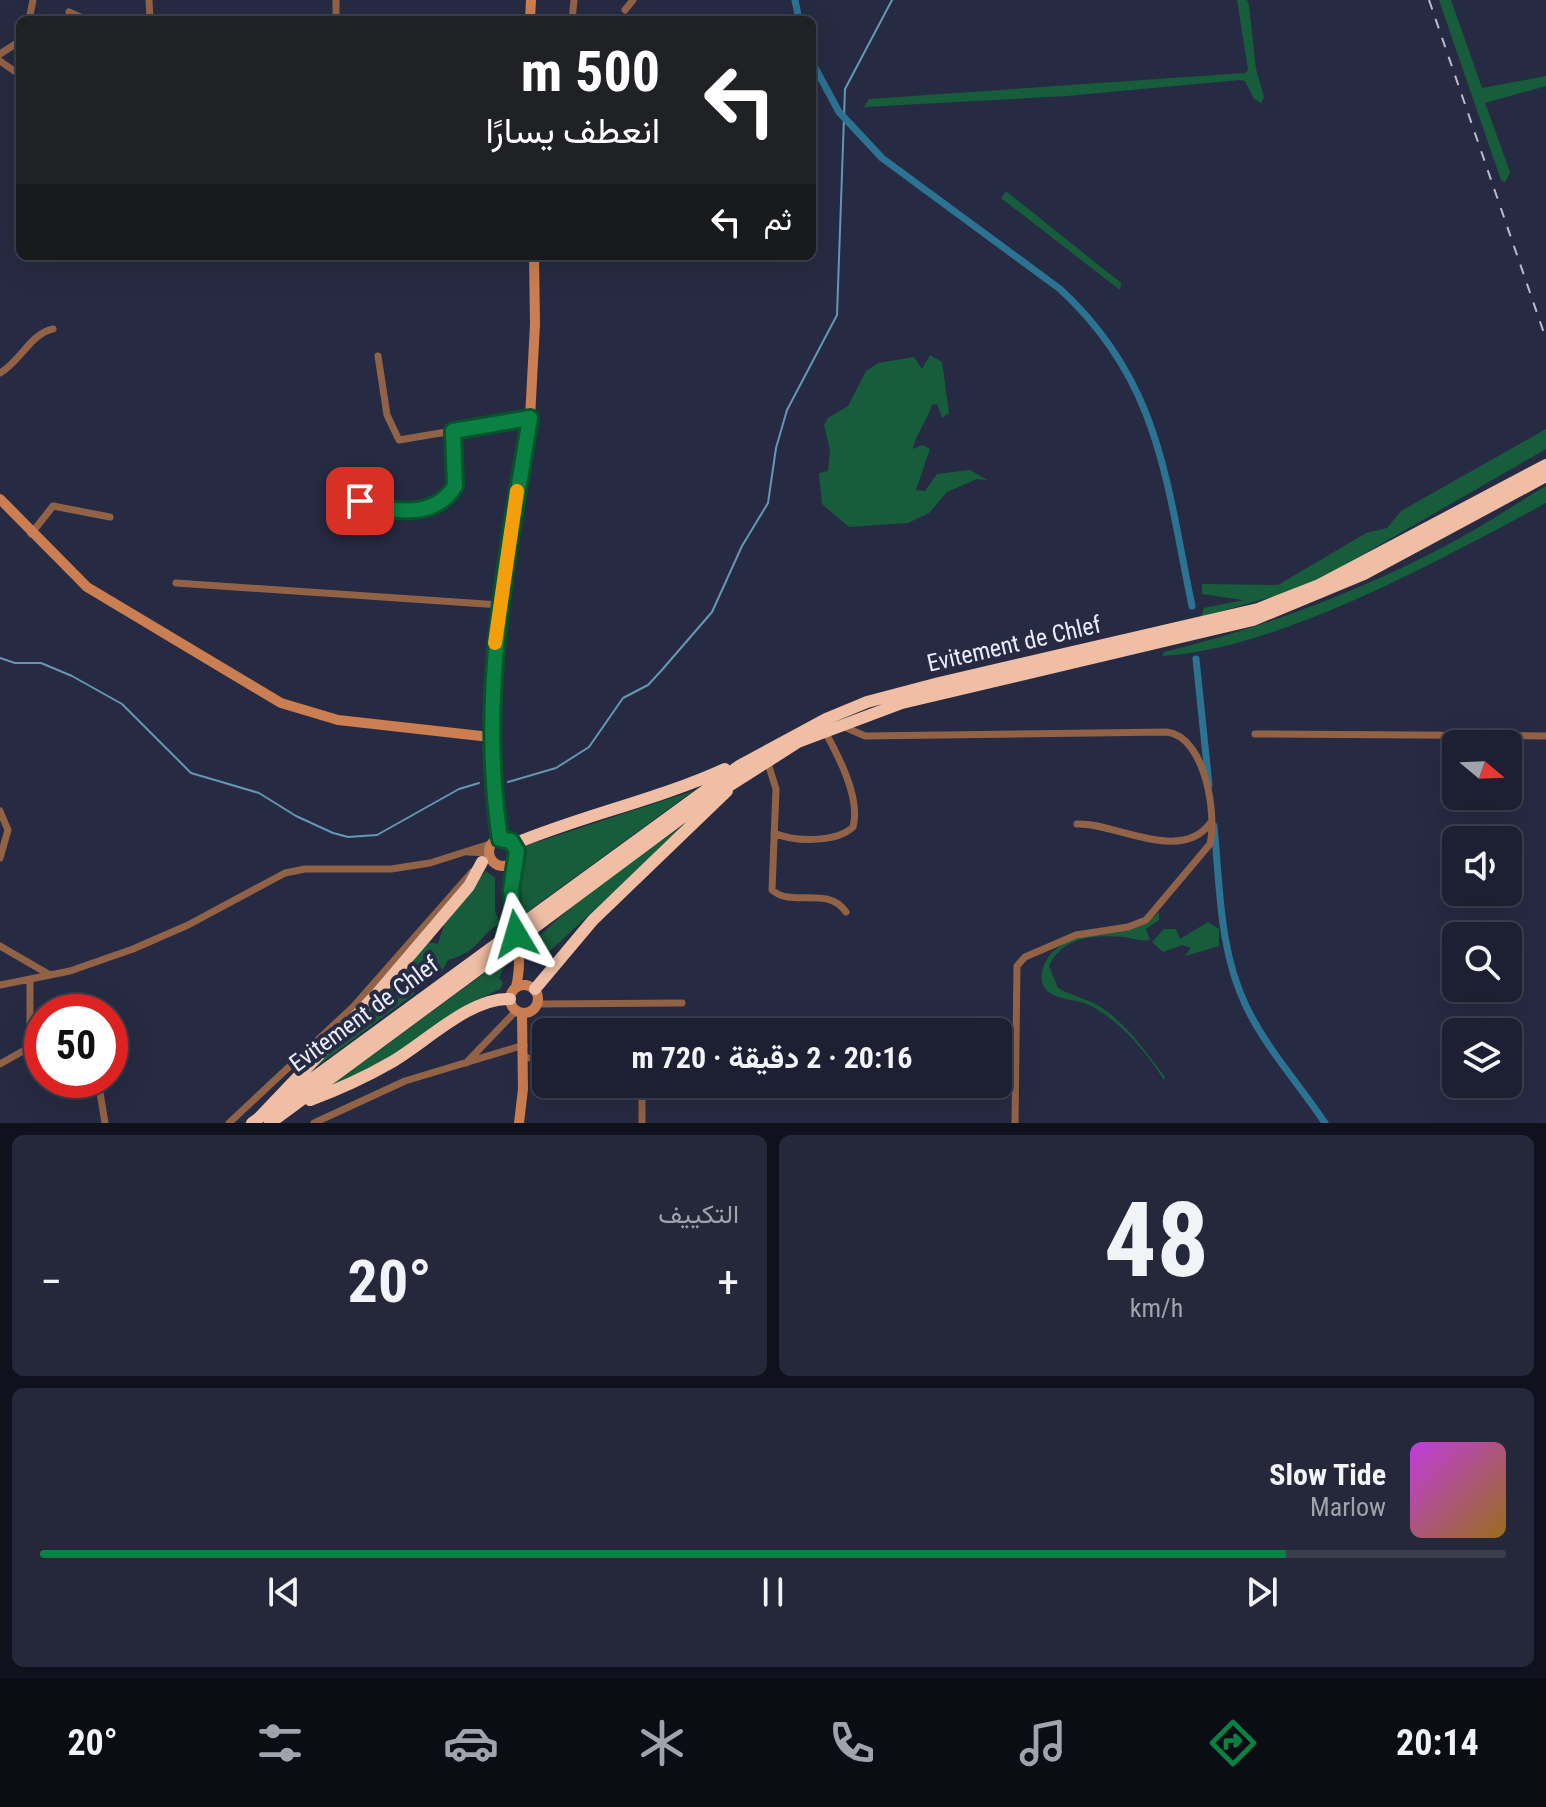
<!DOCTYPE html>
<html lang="ar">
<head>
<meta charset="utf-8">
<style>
	:root { --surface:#1c2032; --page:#25283a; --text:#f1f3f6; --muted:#a0a3ac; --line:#3a3e4d; --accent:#0b8043 }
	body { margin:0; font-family:"Roboto Condensed",Vazirmatn,sans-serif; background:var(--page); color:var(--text); direction:rtl; height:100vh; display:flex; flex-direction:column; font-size:30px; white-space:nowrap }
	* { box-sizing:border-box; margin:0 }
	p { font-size:26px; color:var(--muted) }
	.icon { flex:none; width:44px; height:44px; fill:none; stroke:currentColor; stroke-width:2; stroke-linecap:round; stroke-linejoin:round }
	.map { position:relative; height:1123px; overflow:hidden; direction:ltr }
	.drawer { display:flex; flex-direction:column; gap:12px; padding:12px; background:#0f121c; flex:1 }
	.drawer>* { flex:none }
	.guide { position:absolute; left:16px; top:16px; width:800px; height:244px; border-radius:12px; box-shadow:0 8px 32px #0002,0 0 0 2px var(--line); direction:rtl; background:#202124; color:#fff; overflow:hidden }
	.needle { width:52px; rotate:109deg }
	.controls { position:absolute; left:1442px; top:730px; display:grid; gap:16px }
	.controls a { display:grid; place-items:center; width:80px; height:80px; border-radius:12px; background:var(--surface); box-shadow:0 8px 32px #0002,0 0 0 2px var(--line); font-size:40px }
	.speed { position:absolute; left:24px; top:994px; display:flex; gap:16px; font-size:40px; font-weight:700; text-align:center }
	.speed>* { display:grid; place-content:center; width:104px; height:104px; border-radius:50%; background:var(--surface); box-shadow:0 8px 32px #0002,0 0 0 2px var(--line); line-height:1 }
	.speed .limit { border:12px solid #d22; background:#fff; color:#111 }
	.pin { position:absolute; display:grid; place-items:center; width:68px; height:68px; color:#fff; margin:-34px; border-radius:16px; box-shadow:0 4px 12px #0006 }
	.me { position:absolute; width:88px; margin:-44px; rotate:353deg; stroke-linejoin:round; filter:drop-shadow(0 0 6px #0008) }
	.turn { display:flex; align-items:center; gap:28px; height:168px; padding:0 24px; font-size:36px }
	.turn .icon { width:104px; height:104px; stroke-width:2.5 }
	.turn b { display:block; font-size:56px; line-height:68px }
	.then { display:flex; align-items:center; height:76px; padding:0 24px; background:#0003; gap:16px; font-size:30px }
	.big { font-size:60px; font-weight:700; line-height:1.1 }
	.drawer .card { flex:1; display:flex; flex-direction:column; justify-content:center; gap:12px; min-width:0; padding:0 28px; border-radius:12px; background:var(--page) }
	.drawer .dial { align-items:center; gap:0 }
	.dial b { font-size:104px; line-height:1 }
	.song { display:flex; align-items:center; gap:24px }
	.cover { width:96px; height:96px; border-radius:12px; background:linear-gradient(135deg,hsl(290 70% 55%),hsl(40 70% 35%)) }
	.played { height:8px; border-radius:4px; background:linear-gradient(90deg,var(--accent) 85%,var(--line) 85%) }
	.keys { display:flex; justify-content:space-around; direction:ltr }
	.heat { display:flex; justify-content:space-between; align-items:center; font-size:44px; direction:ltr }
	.drawer .tiles { flex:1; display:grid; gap:12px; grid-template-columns:1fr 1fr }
	.card:last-child { grid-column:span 2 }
	.trip { position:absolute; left:532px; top:1018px; width:480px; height:80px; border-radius:12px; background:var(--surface); box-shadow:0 8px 32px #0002,0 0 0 2px var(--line); font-weight:700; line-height:80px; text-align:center; direction:rtl }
	.menu { display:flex; height:128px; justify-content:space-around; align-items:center; background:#0b0d14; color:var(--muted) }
	.menu .icon { width:56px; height:56px }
	.menu .current { color:var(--accent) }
	.menu b { font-size:36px; color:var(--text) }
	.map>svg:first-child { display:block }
	.green { fill:#175d3c }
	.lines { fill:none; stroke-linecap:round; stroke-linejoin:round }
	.stream { stroke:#6597b3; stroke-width:2 }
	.canal { stroke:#2c7293; stroke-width:7 }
	.street { stroke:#926246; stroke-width:7 }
	.secondary { stroke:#cb7e51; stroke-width:10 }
	.highway { stroke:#efbea4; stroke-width:12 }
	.rail { stroke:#b8bcce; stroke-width:2; stroke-dasharray:10 10; stroke-linecap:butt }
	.highway-bridge { stroke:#efbea4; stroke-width:12 }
	.route-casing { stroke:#07532c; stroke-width:20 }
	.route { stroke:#0b8043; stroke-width:14 }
	.slow { stroke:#f59e0b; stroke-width:14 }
	.labels { text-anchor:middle; stroke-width:8; stroke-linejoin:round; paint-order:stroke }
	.street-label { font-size:24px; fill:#e9edfd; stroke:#262b43 }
</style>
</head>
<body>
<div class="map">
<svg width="1546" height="1123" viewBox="0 0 1546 1123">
	<rect width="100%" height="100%" fill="#262b43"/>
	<!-- green -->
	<path class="green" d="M1237,0H1247L1249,6L1256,69L1264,97L1261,103L1254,99L1245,81L1240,80L1067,96L864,107L869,99L1245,73L1248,70Z
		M1439,0H1451L1482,88L1546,76V86L1485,103L1510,172L1505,182L1501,180Z
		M1006,191L1121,283L1120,290L1001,198Z
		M930,355L942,362L949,413L942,418L937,404L932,405C927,421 915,435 913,449L922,445L930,449L916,490L925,491L937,474L970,470L987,480L977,479L947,492L929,513L908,523L849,527L822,504L819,473L828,471L830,450L824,425L828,418L848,406L866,371L878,363L914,357L922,369Z
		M1546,429V449L1329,574L1292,591L1201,617L1204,608L1243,600L1202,594V584L1278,585L1366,533L1387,528L1401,511Z
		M1546,486V503C1442,559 1280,649 1162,656L1164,652C1262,628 1356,593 1445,546C1480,528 1512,506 1546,486Z
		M693,791L519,918H514C524,892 509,866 525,846Z
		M692,819L537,963L526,958C520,937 668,836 692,819Z
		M486,871L495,878V911L500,924C477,936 481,951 448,960L441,973L418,977L414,994L284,1091L428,942L438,944L447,916Z
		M1159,912V920L1146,929L1150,940C1141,942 1133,938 1124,937C1095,935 1063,936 1049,966L1058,988C1071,996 1086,998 1099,1006C1126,1023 1146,1052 1165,1077L1164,1080C1147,1052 1115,1015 1084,1003C1072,999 1051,999 1044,987C1037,975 1046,956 1056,949C1087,924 1132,940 1159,912Z
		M1208,922L1219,929V946L1185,956L1191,948L1182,945L1163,952L1152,942L1164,929H1176L1180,939Z
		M504,959L508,960L499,978L503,983L500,989L466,1005L377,1066L327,1088Z"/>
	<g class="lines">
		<!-- stream -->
		<path class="stream" d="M0,658L15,663H41L72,676L122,704L191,773L259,793L296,816L333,833L348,837L377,835L459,789L479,783
			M508,782L556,768L589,747L623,698L648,685L661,671L712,612L742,546L768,503L776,448L787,410L837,315L845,89L892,0"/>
		<!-- canal -->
		<path class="canal" d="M795,0L799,20
			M812,62L839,112L882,158L1060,289C1160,381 1166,481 1192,606
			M1196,659L1209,785
			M1214,826C1220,886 1219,950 1246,1006C1266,1048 1299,1084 1325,1123"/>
		<!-- street -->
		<path class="street" d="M149,0L150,20
			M336,0V20
			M625,10L633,0
			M69,12L87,20
			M29,20L33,0
			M572,20L574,0
			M0,54L20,41
			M0,61L20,75
			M378,356L387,415L399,440L530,418
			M0,373C20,362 31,333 53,329
			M334,489C370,506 427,531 455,486L453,431
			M31,534L53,506L110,517
			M176,583L500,605
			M840,725L865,736L1167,732C1205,737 1217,813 1210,844L1146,920L1128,927L1076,935L1025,957L1017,966L1015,1123
			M1255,734L1546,736
			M767,760L776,789L772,890C792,908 827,885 846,912
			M0,811L8,830L0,858
			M1077,824C1114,822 1182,865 1211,822
			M774,833C794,842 836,843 853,827C861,798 838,755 824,730
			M468,852L490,853
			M0,946L50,975
			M30,980V1047
			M0,985L70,971L133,949L188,925L285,873L305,869H391L430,863L493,843
			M538,1004L682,1003
			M30,1047L42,1055
			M524,1058H546
			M466,1063L516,1011
			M0,1064L30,1047
			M98,1080L105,1123
			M642,1084V1123
			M229,1123L353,1007L472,872
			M314,1123L405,1081L524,1045"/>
		<!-- secondary -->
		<path class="secondary" d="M530,20L531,0
			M0,499L87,587L281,703L338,720L490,737
			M489 852a14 14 0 1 1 28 0a14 14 0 1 1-28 0Z
			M500,839L490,737L495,647L530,418L535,324L534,256
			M514,861C508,903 526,946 516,987
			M510 999a14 14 0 1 1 28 0a14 14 0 1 1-28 0Z
			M519,1123L523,1089L522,1014"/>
		<!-- highway -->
		<path class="highway" d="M514,844C583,815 657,800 725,769
			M522,924L739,766L826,719L867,702L939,683L1258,609L1319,585L1546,465
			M527,933L699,805L798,742L902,703L1253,620L1364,574L1546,476
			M535,989L593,920L727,791
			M310,1100C337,1090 364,1078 390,1063C424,1044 470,997 510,999
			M260,1117L376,995L469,886L482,862
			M252,1123L502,940
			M270,1123L506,949"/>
		<!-- rail -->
		<path class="rail" d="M1429,0L1546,339"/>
		<!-- highway-bridge -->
		<path class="highway-bridge" d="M502,940L522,924
			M506,949L527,933"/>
	</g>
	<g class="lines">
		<!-- route casing -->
		<g class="route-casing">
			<path id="route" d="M360,501C391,512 434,520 455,486L453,431L530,418C507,561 478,694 500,839L511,841L517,851L511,890L516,934"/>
		</g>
		<!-- route -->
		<use href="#route" class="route"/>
		<!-- slow -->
		<path class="slow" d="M495,643L517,491"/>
	</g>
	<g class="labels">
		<!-- street labels -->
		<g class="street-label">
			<text transform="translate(1014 644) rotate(-13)" y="8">Evitement de Chlef</text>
			<text transform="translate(364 1014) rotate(-36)" y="8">Evitement de Chlef</text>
		</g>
	</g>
</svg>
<div class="controls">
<a><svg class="needle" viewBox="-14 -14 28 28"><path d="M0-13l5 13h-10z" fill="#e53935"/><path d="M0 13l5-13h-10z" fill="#a0a3ac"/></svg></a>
<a><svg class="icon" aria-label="sound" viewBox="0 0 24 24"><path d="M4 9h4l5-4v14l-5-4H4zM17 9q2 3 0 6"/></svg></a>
<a><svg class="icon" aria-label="search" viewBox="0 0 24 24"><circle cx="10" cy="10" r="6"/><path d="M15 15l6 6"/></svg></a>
<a><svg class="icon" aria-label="layers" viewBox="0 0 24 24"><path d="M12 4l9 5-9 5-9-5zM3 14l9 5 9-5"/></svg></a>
</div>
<div class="speed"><div class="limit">50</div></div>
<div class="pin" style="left:360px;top:501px;background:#d93025"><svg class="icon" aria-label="arrive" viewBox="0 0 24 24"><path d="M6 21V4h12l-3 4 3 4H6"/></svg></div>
<svg class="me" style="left:516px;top:934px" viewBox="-20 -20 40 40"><path d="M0-17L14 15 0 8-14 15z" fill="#0b8043" stroke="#fff" stroke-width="4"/></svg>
<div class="trip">20:16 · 2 دقيقة · 720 m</div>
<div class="guide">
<div class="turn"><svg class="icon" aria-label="left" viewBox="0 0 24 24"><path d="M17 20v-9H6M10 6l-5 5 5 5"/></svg><div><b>500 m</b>انعطف يسارًا</div></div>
<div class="then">ثم<svg class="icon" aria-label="left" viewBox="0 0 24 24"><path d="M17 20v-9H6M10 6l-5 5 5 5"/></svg></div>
</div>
</div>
<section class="drawer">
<div class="tiles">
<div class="card dial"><b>48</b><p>km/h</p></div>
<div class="card"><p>التكييف</p>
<div class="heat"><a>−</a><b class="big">20°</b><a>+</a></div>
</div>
<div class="card">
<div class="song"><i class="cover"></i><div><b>Slow Tide</b><p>Marlow</p></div></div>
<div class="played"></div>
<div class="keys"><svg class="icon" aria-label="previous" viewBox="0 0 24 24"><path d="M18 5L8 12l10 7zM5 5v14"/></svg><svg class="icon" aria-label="pause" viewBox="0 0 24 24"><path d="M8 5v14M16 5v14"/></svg><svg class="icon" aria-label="next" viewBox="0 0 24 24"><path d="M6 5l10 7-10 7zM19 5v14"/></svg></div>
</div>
</div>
</section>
<nav class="menu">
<b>20:14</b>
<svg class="icon current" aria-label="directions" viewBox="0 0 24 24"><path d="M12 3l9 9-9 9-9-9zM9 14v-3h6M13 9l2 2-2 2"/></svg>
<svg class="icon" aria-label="music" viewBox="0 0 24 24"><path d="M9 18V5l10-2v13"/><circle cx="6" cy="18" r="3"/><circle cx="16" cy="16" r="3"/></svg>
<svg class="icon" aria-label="phone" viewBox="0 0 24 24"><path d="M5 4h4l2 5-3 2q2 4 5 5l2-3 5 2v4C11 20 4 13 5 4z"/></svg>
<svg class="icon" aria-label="climate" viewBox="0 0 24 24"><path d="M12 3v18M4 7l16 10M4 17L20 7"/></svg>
<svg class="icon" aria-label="car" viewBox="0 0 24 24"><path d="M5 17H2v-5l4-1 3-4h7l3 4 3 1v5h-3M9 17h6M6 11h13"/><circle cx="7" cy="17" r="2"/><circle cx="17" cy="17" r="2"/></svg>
<svg class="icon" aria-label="filters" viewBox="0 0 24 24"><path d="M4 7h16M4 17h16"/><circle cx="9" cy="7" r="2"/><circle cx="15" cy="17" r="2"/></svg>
<b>20°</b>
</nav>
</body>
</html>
